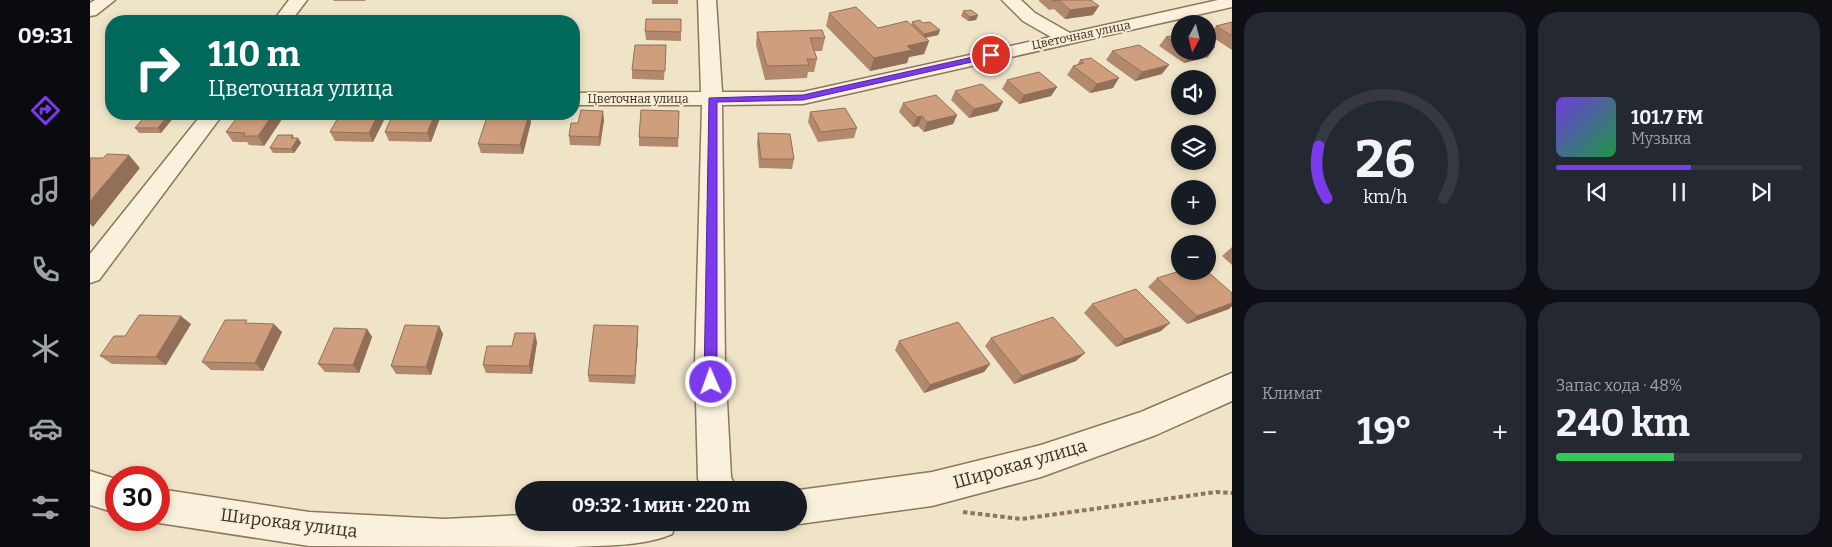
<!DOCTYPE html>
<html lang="ru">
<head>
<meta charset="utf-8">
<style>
	:root { --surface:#171b24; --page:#242831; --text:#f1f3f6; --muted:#9ea1a6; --line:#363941; --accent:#7c3aed }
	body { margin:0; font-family:Bitter,serif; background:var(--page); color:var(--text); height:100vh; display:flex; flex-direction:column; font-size:19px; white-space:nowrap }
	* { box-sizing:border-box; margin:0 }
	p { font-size:16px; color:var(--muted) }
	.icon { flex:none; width:28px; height:28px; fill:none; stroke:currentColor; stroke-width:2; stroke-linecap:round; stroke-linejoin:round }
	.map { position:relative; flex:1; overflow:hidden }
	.panel { display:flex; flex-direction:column; gap:12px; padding:12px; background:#0d0f14; width:600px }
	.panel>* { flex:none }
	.banner { position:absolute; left:15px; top:15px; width:475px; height:105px; border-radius:20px; box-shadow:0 2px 8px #0003; background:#00695c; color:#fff; overflow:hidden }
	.needle { width:32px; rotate:187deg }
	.fabs { position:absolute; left:1081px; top:15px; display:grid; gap:10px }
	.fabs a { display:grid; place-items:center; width:45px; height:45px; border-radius:50%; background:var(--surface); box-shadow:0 2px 8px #0003; font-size:25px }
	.speed { position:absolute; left:15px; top:466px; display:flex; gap:10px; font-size:25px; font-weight:700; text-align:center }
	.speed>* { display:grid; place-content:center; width:65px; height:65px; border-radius:50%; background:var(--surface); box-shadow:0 2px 8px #0003; line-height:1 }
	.speed .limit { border:8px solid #d22; background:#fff; color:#111 }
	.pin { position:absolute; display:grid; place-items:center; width:42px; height:42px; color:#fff; margin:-21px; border:2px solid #fff; border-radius:50%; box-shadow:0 1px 5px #0007 }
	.me { position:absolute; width:55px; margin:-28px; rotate:358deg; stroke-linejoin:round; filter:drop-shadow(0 0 4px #0008) }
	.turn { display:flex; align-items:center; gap:18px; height:105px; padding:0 20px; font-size:22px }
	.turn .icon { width:65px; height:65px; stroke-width:2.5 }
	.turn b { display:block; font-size:35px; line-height:42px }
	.big { font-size:38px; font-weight:700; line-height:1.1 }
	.panel .card { flex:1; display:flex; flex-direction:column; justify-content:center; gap:8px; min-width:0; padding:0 18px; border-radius:20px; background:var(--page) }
	.panel .dial { align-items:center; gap:0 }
	.dial svg { height:130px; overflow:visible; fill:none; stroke:var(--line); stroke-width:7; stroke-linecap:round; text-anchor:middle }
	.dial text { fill:var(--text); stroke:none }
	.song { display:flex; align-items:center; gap:15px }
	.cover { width:60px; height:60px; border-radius:8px; background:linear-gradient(135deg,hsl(260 70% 55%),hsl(140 70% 35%)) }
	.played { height:5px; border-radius:2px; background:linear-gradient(90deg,var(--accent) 55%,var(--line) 55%) }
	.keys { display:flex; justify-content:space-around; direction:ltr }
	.heat { display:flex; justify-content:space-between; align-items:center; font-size:28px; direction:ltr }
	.charge { height:8px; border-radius:4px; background:linear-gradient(90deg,#34c759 48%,var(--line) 0) }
	.panel .tiles { flex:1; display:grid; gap:12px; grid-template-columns:repeat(2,1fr) }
	.trip { position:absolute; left:425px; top:481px; width:292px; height:50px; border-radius:25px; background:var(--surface); box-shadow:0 2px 8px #0003; font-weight:700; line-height:50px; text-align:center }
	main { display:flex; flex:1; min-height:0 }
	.menu { display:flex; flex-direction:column; width:90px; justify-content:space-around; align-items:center; background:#090b0e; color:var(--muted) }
	.menu .icon { width:35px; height:35px }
	.menu .active { color:var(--accent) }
	.menu b { font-size:22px; color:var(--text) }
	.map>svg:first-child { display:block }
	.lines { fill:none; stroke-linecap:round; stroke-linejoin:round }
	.minor-casing { stroke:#8d765c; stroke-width:3 }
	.path { stroke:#8d765c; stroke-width:4; stroke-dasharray:4.5 3; stroke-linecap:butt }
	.minor { fill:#faf1dc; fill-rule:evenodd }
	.wall { fill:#b2896c }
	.shaded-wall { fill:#916f58 }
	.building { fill:#cf9f7d; stroke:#916f58 }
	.route { fill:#7c3aed; stroke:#51269a }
	.labels { text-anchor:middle; stroke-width:4; stroke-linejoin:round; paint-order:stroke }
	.far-street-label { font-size:12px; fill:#3d2e20; stroke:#f7eed8 }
	.near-street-label { font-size:18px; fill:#3d2e20; stroke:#f7eed8 }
</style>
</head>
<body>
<main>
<nav class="menu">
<b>09:31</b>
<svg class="icon active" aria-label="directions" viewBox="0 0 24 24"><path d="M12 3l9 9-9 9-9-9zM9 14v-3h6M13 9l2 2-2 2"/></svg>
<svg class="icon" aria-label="music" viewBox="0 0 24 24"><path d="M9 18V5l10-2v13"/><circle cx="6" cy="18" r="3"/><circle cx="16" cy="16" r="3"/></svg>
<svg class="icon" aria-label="phone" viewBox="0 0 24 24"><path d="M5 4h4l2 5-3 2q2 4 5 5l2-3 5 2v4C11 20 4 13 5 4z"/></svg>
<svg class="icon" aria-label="climate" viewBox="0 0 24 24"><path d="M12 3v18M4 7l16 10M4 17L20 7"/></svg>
<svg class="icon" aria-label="car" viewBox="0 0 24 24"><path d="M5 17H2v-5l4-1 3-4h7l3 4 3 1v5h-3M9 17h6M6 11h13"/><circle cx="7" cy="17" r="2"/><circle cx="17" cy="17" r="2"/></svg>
<svg class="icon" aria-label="filters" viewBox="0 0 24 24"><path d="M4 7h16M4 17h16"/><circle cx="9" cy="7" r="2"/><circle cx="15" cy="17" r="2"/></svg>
</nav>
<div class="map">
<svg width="1142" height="547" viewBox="0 0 1142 547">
	<rect width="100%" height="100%" fill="#f0e4c8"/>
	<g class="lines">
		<!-- minor casing -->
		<g class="minor-casing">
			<path id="minor" d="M5,0H25L6,15L0,16V3Z
				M199,0H217L201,21H183Z
				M608,0H626L632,92H713L961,37L933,21L912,0H931L945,13L980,33L1128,0H1142V7L713,104L632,105L635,363L641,477L647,490H613L608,479L605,363L612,105H484V93L611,92Z
				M112,114H133L9,280L0,283V254Z
				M1142,373V401L1066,435L951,477L842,506L709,524L705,522H709V490L842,472L951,445L1051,412Z
				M0,471L26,479V513L0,505Z
				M69,489L219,512L354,519L434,515V522H587L582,534C552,547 514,545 482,547L219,546L69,523L62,520H69Z"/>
		</g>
		<!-- path -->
		<path class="path" d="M873,512L931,519L1126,492L1142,493"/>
		<!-- minor -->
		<use href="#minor" class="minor"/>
	</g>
	<!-- wall -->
	<path class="wall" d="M243,0H276L275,1H244Z
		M562,0H588V4H562Z
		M949,0H1001L1003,15L975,19L964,9L959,10L949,1Z
		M873,11L888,15L886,20L878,21L871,16Z
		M739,13L788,28L821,25L822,22L833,23L850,30L848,35L836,38L839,41L834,54L819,57L817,63L780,71L736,26Z
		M591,19V41L556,40L555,31Z
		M1142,22V50L1119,35L1126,26Z
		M667,32L735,38L732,51H724L727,59L724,72H718L717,78L675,80L666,45Z
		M1090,34V51H1118V57L1094,63L1069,46L1076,37Z
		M576,45L574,80L542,79V70Z
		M1022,51L1072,74L1045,81L1016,60Z
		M990,60L1023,88L1000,93L977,75L983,66L987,65Z
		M917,80L967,87L961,96L929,104L912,89Z
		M865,91L908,111L879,118L861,100Z
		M813,103L867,115L863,124L834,132L828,126L823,127L809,112Z
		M589,111L588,147L549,146V137Z
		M720,112L767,128L764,138L728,142L718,122Z
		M57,114H82L84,117L71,133H49L45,128Z
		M150,114H193L194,116L174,146L159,145L157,142H143L136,132Z
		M250,114H293L295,118L283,142L245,141L240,132Z
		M303,114H349L350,118L341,142L299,141L295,132Z
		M514,120L510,146L480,145L479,136L488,123Z
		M441,122L433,154L391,153L388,144Z
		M668,133L704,159L702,169L669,168L667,143Z
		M203,135L204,138H208L211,143L204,153H183L180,148Z
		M1142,247V265L1132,256Z
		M1067,278L1142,293V306L1139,309L1097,324L1058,287Z
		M1002,304L1071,331L1026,347L994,313Z
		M101,324L76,365L22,364L10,356L35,336Z
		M160,324L192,332L173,371L121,370L112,362Z
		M349,326L353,334L341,375L306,374L301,366Z
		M548,326V335L545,384L499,382L498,375Z
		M277,329L282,337L269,373L235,372L228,364Z
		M901,338L986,361L924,384L895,346Z
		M809,341L900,364L894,372L834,393L805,350Z
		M447,342L442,374L396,373L393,365L422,346Z"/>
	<!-- shaded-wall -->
	<path class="shaded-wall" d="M1009,6L1003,15L975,19L980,10Z
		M888,15L886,20L878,21L880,17Z
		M850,30L848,35L833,38L834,34Z
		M839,41L834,54L819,57L817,63L780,71L784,58L817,46Z
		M1125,47L1118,57L1094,63L1101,53L1109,51H1118V49Z
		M1079,65L1072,74L1045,81L1052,72Z
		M1029,78L1023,88L1000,93L1007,84Z
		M967,87L961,96L929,104L934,95Z
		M913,102L908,111L879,118L884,109Z
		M513,111L514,120L510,146L509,137Z
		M79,114H82L84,117L71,133L68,128Z
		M183,114H193L194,116L174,146L168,136Z
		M288,114H293L295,118L283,142L279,133Z
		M345,114H349L350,118L341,142L337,133Z
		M439,114L441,122L433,154L430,145Z
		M867,115L863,124L834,132L837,122Z
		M832,116L828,126L823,127L827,117Z
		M208,138L211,143L204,153L201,149Z
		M39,155L50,168L3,227L0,224V201Z
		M1142,303V306L1139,309L1097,324L1107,316Z
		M91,316L101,324L76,365L66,357Z
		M1080,323L1071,331L1026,347L1035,339Z
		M184,324L192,332L173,371L165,363Z
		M349,326L353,334L341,375L336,367Z
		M548,326V335L545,384V376Z
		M277,329L282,337L269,373L263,365Z
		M445,333L447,342L442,374L439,366Z
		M995,353L986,361L924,384L932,376Z
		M900,364L894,372L834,393L840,385Z"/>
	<!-- building -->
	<path class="building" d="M962,0H1001L1009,6L980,10L969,0L964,1Z
		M766,7L788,28L817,21L839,41L817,46L822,50L784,58L739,13Z
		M881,10L888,15L880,17L873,11Z
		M268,17H283L281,21H265Z
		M556,19H591V32L555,31Z
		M134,20H161L160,21H133Z
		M830,20L833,23L840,22L850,30L834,34L822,22Z
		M1142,22V36L1126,26Z
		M732,30L735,38H720L727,59H717L719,65L677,66L667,32Z
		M1090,34V46L1076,37Z
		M1118,43L1125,47L1118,49Z
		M545,45H576L575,71L542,70Z
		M1049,45L1079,65L1052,72L1022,51Z
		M1098,51H1109L1101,53Z
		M1001,58L1029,78L1007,84L983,66L994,63L990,60Z
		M949,72L967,87L934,95L917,80Z
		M892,84L913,102L884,109L865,91Z
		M846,95L867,115L837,122L832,116L827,117L813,103Z
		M755,108L767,128L731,132L720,112Z
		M491,110L513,111L509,137L479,136L481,123H488Z
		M551,110L589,111L588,138L549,137Z
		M57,114H79L68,128H45Z
		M150,114H183L168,136H153L155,133L136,132Z
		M250,114H288L279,133L240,132Z
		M303,114H345L337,133L295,132Z
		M398,114H439L430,145L388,144Z
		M668,133L700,134L704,159H671Z
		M188,135H203L201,138H208L201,149L180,148Z
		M17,154L39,155L0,201V158H13Z
		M1090,271H1117L1142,293V303L1107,316L1067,278Z
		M1046,289L1080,323L1035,339L1002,304Z
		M49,315L91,316L66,357L10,356L24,336H35Z
		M963,317L995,353L932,376L901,338Z
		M135,320H157L155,323L184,324L165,363L112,362Z
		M868,322L900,364L840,385L809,341Z
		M315,325L349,326L336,367L301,366Z
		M504,325L548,326L545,376L498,375Z
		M244,328L277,329L263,365L228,364Z
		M425,333H445L439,366L393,365L397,346H422Z"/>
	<!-- route -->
	<path class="route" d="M901,53H904V57L713,100L627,102V382L625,386L621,388L616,386L614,382L619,98L713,95Z"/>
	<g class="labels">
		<!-- far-street labels -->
		<g class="far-street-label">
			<text transform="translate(991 35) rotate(-12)" y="4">Цветочная улица</text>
			<text x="548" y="103">Цветочная улица</text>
		</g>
		<!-- near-street labels -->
		<g class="near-street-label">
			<text transform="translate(930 464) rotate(-16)" y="6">Широкая улица</text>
			<text transform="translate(199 523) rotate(7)" y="6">Широкая улица</text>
		</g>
	</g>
</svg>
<div class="fabs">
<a><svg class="needle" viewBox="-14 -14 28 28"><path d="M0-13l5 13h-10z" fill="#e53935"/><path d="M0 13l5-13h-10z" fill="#9ea1a6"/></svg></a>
<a><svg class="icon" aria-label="sound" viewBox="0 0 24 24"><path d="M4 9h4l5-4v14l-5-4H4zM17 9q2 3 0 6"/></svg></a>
<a><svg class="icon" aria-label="layers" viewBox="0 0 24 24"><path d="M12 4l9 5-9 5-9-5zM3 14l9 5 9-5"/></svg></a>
<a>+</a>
<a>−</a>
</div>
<div class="speed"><div class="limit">30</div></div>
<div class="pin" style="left:901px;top:55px;background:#d93025"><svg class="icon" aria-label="arrive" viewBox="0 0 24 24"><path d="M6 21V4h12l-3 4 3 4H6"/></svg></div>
<svg class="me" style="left:621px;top:382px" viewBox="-20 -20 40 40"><circle r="17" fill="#7c3aed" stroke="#fff" stroke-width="3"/><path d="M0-11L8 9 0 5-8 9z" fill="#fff"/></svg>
<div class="trip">09:32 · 1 мин · 220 m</div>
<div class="banner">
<div class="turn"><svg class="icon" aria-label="right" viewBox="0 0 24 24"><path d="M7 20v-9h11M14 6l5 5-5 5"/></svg><div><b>110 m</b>Цветочная улица</div></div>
</div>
</div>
<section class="panel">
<div class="tiles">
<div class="card dial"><svg viewBox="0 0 100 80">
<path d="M14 69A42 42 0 1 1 86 69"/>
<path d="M14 69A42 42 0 0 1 9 37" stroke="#7c3aed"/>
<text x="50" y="56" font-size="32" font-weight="700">26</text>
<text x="50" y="72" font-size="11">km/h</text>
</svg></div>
<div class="card">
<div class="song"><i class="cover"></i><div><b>101.7 FM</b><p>Музыка</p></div></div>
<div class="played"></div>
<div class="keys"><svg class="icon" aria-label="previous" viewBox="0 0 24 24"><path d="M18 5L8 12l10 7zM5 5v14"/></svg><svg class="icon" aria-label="pause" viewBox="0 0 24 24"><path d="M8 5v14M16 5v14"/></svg><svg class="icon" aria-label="next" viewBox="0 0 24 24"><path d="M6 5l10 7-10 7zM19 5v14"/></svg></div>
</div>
<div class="card"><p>Климат</p>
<div class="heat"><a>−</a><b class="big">19°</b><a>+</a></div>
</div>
<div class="card"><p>Запас хода · 48%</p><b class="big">240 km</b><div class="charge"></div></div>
</div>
</section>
</main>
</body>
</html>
